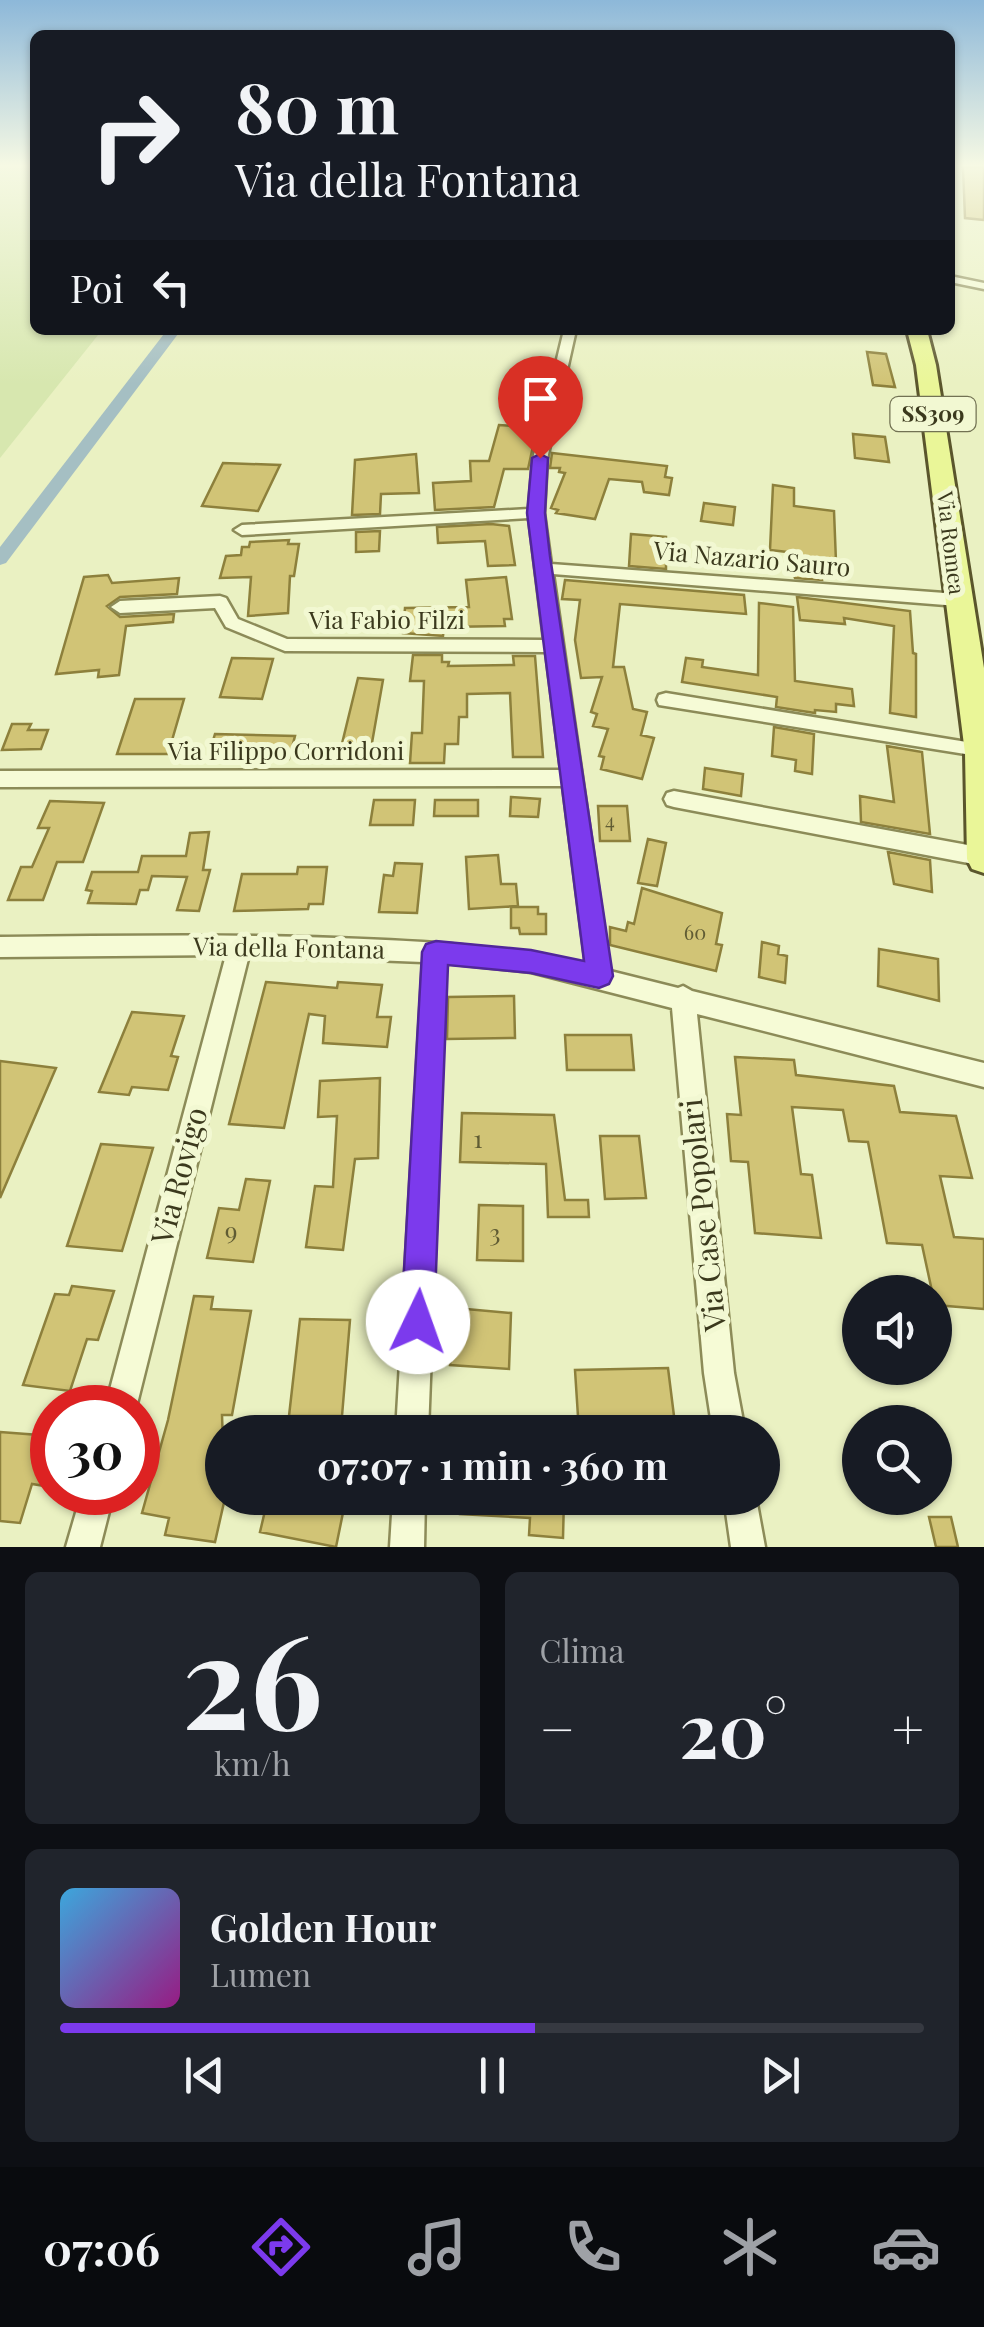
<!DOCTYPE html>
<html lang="it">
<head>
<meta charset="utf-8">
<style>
	:root { --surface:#171b24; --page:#20242c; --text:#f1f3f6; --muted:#9ea1a6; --line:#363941; --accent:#7c3aed }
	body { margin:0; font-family:"Playfair Display",serif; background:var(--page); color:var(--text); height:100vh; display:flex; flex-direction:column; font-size:38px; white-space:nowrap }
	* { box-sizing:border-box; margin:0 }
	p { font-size:32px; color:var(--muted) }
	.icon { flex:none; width:55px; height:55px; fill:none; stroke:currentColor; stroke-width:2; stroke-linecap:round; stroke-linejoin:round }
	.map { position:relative; height:1547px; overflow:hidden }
	.side { display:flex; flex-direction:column; gap:25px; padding:25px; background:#0d0f14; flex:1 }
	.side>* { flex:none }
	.banner { position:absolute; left:30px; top:30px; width:925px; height:305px; border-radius:15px; box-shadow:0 2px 8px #0004; background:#171b24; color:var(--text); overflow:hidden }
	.buttons { position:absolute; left:842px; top:1275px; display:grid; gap:20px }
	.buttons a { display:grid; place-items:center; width:110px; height:110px; border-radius:50%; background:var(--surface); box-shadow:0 2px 8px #0004; font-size:50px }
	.speed { position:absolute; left:30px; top:1385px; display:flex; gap:20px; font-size:50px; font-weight:700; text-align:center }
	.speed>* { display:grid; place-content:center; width:130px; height:130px; border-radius:50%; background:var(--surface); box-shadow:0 2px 8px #0004; line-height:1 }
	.speed .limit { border:15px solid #d22; background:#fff; color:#111 }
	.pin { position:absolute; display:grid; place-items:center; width:85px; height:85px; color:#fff; margin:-102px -42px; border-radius:50% 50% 50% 0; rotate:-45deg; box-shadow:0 0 10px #0007 }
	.pin .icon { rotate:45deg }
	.me { position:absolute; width:110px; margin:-55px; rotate:3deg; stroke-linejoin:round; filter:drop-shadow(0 0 8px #0008) }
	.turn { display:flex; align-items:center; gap:35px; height:210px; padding:0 40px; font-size:45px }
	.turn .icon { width:130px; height:130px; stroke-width:2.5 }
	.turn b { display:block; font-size:70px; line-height:85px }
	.then { display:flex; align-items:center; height:95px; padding:0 40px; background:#0003; gap:20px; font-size:38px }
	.big { font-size:75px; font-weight:700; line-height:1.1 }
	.side .widget { flex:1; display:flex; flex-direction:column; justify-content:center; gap:15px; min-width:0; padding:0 35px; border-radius:15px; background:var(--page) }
	.side .dial { align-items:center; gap:0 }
	.dial b { font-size:130px; line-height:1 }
	.song { display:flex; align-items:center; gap:30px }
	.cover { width:120px; height:120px; border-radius:15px; background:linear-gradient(135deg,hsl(200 70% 55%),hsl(310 70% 35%)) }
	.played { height:10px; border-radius:5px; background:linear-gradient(90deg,var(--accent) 55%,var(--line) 55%) }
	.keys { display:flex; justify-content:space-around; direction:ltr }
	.heat { display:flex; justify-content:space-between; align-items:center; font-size:55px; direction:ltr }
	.side .tiles { flex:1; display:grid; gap:25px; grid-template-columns:1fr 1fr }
	.widget:last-child { grid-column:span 2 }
	.trip { position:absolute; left:205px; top:1415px; width:575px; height:100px; border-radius:50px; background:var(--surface); box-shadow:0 2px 8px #0004; font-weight:700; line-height:100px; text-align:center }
	.menu { display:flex; height:160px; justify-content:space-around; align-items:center; background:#090b0e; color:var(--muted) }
	.menu .icon { width:70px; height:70px }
	.menu .on { color:var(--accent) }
	.menu b { font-size:45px; color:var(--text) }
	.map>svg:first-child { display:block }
	.farmland { fill:#d7e7af }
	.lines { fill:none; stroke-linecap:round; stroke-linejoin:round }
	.canal { fill:#a5bfc3; fill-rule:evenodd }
	.building { fill:#d1c476; stroke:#8d803c; stroke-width:2.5 }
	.street-casing { stroke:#8c8b58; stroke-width:5 }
	.primary-casing { stroke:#5a552c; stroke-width:6 }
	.street { fill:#f6fbd6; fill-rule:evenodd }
	.primary { fill:#eaf698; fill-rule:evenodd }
	.route { fill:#7c3aed; stroke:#51269a; stroke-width:2.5 }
	.labels { text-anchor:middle; stroke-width:10; stroke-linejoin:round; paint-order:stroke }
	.number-label { font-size:20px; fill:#605c33 }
	.shield { fill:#f2f8d2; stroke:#727253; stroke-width:2.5 }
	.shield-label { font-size:22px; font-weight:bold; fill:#3b391d }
	.far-street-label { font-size:22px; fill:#3b391d; stroke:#f2f8d2 }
	.street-label { font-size:25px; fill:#3b391d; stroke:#f2f8d2 }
	.near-number-label { font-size:25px; fill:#605c33 }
	.near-street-label { font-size:30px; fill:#3b391d; stroke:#f2f8d2 }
</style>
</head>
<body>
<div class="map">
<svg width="984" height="1547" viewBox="0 0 984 1547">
	<rect width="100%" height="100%" fill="#eaf1c2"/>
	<!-- farmland -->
	<path class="farmland" d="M0,167H35V330H102L0,458Z"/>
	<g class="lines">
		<!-- canal -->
		<path class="canal" d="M167,330H181L6,563L0,565V547Z"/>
	</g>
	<!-- building -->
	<path class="building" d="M963,167H984V220L965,218Z
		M867,352L886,354L895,387L873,385Z
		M499,425L537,428L528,469H504L494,507L435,510L433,483L471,481L470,461H489Z
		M853,434L885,437L889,462L855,458Z
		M552,453L667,466L665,477L672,478L669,495L644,492L642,482L609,479L595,519L556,513L558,510L551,508L565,473L559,472L560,468H550Z
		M416,454L419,493L381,494L380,514L352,515L355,460Z
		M223,463L280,465L258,511L202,506Z
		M773,485L794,488V506L834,511L836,562L819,561L822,580L795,578L787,552L770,550Z
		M704,503L735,507L733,525L701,521Z
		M491,524L509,526L515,565L488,566L485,541L438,543L437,527Z
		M380,531L379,551L356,552V532Z
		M631,534L666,537V569L629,566Z
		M289,540L288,544H299L294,576H290L288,613L248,616L251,577L220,578L226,556L241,555L242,547H249L250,542Z
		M108,575L112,583L179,578L177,594L120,597L107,606L120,617L174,614L173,622L126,626L119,675L98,677L99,670L56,674L84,577Z
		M506,577L512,619H504L505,626L444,627L443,636L403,633L405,608L469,607L466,580Z
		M565,580L744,595L746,614L620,604L613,667H624L633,709L647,712L641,735L654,738L642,779L601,769L604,757L599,756L608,729L593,726L597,714L591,712L602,677L581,678L575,640L580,600L562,599Z
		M797,597L910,611L913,653L916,654V717L890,713L894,626L844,618L845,624L800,620Z
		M759,603L793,607L795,681L852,689L854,706L836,704V712L815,710V713L776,707L777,697L682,682L686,658L703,660L702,667L758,675Z
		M413,655H442V662H449L448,666L514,665L513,656H535L543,757H513L510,693L467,694V717H459L458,744H445L444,763H410L412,733H422L424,681H410Z
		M232,658L273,659L262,699L220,697Z
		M358,678L383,680L369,760H338Z
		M135,699H184L168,754H117Z
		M12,724H31L28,730H48L41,749L2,750Z
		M774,727L814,734L812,774L795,771L796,760L772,756Z
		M215,734L295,736L289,759L208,757Z
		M887,746L922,752L930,834L861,822L860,796L894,802Z
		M705,768L743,774L741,796L703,789Z
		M511,797L540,799L538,817L510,816Z
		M374,800H415L413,825H370Z
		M435,800H478V816H434Z
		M50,801L104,803L83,862H57L43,900H8L21,867H32L49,828H38Z
		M598,806H627L630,841H600Z
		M209,832L203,870H210L199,911L177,910L187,877L152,876L148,890H140L136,904L88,903L92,891L86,890L92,872H138L142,856H186L190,833Z
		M648,839L666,843L657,886L638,883Z
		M888,852L930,860L932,892L894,884Z
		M498,855L501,884H516L518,906L469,909L466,857Z
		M395,863L422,864L417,913L379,912L384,875L393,876Z
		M298,867H327L323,904H309L308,909L234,911L242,874H297Z
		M642,888L722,913L716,944L722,945L716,971L610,945V927L626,931L628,922L634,924Z
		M511,907H538V914H546V934H520L519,928H511Z
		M762,942L779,946L778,954L787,956L785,983L759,977Z
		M879,949L938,959L939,1001L878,986Z
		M266,982L337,988L338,982L382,985L377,1017H391L387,1047L323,1043L325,1016L309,1014L284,1128L229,1124Z
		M514,996L515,1038L447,1039L448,997Z
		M132,1012L184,1016L171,1056L178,1057L168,1090L132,1087L129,1095L99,1092Z
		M565,1035H631L634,1070H567Z
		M735,1057L794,1060L796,1075L894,1086L900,1112L956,1116L972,1178L940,1176L954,1237L984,1239V1309L935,1305L922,1245L887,1243L868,1142L849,1141L843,1110L792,1107L801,1174L812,1175L821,1238L755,1233L748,1162L731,1161L727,1114L741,1115Z
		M0,1061L56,1068L0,1198Z
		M380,1078L378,1158L355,1159L343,1250L306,1247L315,1186L333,1187L337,1116L318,1117L320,1081Z
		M462,1113L554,1115L565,1200H588L589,1217H548L546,1164L460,1162Z
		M600,1136H639L646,1198L605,1199Z
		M101,1144L153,1148L122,1251L67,1246Z
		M246,1179L270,1181L253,1262L207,1258L219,1208L239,1210Z
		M479,1205L523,1206V1261L477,1260Z
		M72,1286L114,1291L98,1340L87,1339L70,1391L23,1385L55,1294L69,1295Z
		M194,1296L213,1297L211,1309L251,1311L232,1415H222L225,1498L215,1542L165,1535L169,1518L142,1513L168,1420Z
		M455,1308L511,1313L509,1369L450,1365Z
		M300,1319L350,1320L342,1416H289Z
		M668,1368L676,1432H579L575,1370Z
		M0,1432L52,1436V1459L45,1486L32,1484L20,1523L0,1521Z
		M268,1498H346L336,1547L260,1532Z
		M461,1498H564L563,1538L529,1535L530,1518L460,1514Z
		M929,1517H951L958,1547H936Z"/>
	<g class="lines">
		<!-- street casing -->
		<g class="street-casing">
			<path id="street" d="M950,276L984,283V289L950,282Z
				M564,330H576L547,459L544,513L551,564L958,594L966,600L958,606L553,574L610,971L678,988L683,986L692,991L984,1063V1087L697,1014L734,1373L745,1432H713L704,1373L672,1008L531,972L446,963L428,1432H396L423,962L249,955L136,1408H105L226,955L0,957V937C112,936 224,934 336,938C421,941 503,945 586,965L563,786L0,787V771L561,770L546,652L285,651L226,627L215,608L120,613L111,607L120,601L220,596L226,598L238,619L287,639L544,640L529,518L242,535L234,530L242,525L529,509L533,459Z
				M666,693L979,744L984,745V757L659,705L657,700L659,695Z
				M674,791L984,848V866L674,807L667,805L664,799L667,793Z
				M82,1492H114L100,1547H66Z
				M393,1498H425L424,1547H390Z
				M724,1498H756L765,1547H731Z"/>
		</g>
		<!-- primary casing -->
		<g class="primary-casing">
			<path id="primary" d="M907,330H927L936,365L984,668V873L972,869L967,859L965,753L916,365Z"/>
		</g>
		<!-- street -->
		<use href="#street" class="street"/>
		<!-- primary -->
		<use href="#primary" class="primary"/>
	</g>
	<!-- sky -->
	<linearGradient id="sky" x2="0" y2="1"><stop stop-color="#8db8d9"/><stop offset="0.43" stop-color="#f6f9e4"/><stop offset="1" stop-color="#f6f9e4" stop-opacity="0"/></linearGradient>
	<rect width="984" height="384" fill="url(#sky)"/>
	<!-- route -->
	<path class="route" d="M540,454L548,458L545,513L550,556L613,976L609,984L599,988L531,973L448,965L434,1322L429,1334L418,1339L406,1334L401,1322L422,952L426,944L436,941L531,950L584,961L527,513L532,458Z"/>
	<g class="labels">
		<!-- number labels -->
		<g class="number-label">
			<text x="610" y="828">4</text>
			<text x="695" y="940">60</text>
		</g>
		<!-- shield labels -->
		<rect class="shield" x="890.5" y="397" width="85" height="34" rx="8"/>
		<g class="shield-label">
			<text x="933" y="422">SS309</text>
		</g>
		<!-- far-street labels -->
		<g class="far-street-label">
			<text transform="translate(951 543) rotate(83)" y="8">Via Romea</text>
		</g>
		<!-- street labels -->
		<g class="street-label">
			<text transform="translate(752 559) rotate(5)" y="9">Via Nazario Sauro</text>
			<text x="387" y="629">Via Fabio Filzi</text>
			<text x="286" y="760">Via Filippo Corridoni</text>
			<text transform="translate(289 948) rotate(1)" y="9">Via della Fontana</text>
		</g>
		<!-- near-number labels -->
		<g class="near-number-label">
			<text x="478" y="1148">1</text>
			<text x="231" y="1240">9</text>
			<text x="495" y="1242">3</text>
		</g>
		<!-- near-street labels -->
		<g class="near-street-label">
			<text transform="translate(180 1176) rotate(-75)" y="10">Via Rovigo</text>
			<text transform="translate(704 1215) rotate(-96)" y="10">Via Case Popolari</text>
		</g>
	</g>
</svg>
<div class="buttons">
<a><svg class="icon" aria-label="sound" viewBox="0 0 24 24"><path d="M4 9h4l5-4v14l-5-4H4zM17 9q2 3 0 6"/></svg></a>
<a><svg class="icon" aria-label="search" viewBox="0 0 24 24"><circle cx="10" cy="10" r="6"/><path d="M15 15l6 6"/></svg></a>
</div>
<div class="speed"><div class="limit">30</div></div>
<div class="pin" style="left:540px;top:458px;background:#d93025"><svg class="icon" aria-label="arrive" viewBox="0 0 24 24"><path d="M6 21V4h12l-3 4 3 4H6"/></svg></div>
<svg class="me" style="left:418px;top:1322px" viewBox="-20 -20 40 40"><circle r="19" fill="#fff"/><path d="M0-13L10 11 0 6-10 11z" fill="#7c3aed"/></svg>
<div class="trip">07:07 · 1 min · 360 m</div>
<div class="banner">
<div class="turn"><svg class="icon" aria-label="right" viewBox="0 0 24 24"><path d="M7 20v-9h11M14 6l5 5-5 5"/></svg><div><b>80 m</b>Via della Fontana</div></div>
<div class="then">Poi<svg class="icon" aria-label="left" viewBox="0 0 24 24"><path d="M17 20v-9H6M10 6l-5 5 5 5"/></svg></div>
</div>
</div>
<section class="side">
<div class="tiles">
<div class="widget dial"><b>26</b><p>km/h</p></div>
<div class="widget"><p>Clima</p>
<div class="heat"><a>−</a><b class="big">20°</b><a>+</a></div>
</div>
<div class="widget">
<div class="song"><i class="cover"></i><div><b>Golden Hour</b><p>Lumen</p></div></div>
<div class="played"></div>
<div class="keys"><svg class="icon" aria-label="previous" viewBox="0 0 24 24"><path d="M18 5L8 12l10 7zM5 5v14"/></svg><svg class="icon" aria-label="pause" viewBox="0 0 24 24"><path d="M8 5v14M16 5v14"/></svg><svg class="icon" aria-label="next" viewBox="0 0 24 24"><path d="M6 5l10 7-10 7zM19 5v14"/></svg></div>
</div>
</div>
</section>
<nav class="menu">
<b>07:06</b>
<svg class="icon on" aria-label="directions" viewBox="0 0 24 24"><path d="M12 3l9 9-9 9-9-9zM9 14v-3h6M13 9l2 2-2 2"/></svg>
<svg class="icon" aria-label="music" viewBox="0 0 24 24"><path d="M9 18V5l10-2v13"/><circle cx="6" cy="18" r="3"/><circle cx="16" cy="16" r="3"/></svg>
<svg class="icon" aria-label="phone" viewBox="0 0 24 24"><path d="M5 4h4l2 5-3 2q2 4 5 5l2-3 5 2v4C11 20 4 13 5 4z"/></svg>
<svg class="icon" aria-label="climate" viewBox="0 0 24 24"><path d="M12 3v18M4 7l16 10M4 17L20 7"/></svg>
<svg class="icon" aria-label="car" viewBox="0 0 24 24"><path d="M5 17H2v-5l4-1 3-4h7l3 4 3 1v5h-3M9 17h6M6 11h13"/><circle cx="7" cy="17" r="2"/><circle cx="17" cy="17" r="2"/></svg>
</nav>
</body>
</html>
